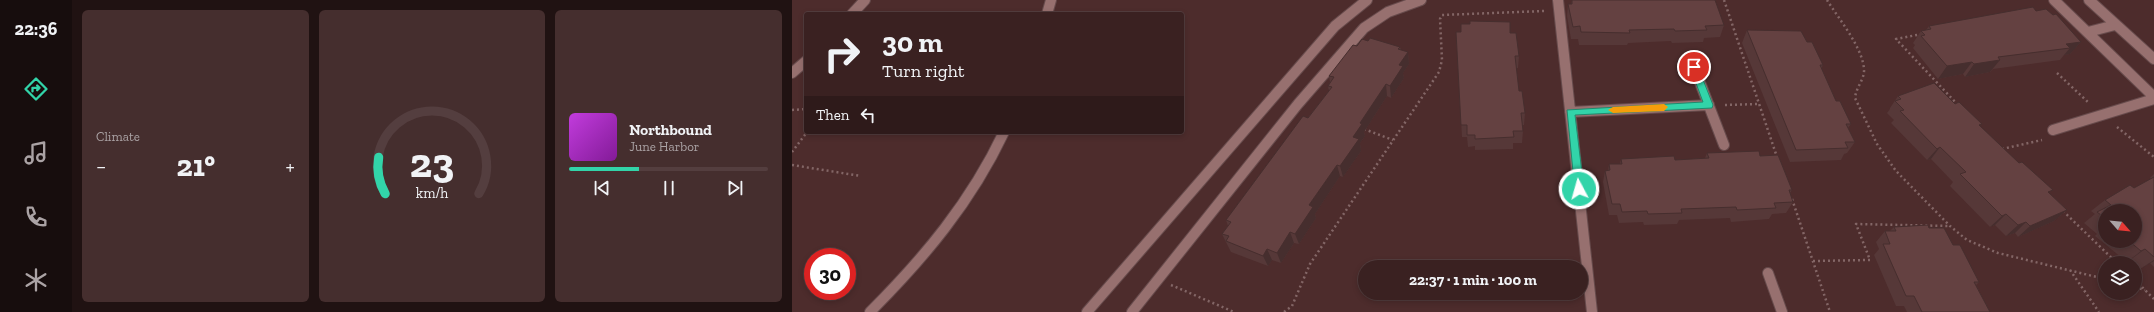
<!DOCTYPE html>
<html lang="en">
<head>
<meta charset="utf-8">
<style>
	:root { --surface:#3a2121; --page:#452e2e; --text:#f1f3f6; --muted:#aba3a5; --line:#543e3f; --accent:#32d4a9 }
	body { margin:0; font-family:"Zilla Slab",serif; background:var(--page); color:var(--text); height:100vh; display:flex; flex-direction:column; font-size:15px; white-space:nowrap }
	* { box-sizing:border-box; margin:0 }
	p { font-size:13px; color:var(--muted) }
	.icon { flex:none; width:22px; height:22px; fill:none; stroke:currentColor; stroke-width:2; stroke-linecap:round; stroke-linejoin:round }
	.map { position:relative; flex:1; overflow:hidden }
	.details { display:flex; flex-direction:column; gap:10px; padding:10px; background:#201212; width:720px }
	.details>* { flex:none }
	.guide { position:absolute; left:12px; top:12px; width:380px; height:122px; border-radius:4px; box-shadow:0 2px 6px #0003,0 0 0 1px var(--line); background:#3a2121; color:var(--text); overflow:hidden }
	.needle { width:26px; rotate:117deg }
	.tools { position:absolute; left:1306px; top:204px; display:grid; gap:8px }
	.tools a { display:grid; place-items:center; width:44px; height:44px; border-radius:50%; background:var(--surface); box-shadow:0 2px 6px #0003,0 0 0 1px var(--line); font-size:20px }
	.speed { position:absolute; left:12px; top:248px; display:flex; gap:8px; font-size:20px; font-weight:700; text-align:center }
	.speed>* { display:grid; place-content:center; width:52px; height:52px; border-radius:50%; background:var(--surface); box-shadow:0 2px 6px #0003,0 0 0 1px var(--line); line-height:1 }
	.speed .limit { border:6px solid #d22; background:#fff; color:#111 }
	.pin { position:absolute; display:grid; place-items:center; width:34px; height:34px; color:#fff; margin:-17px; border:2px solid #fff; border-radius:50%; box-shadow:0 1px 4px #0007 }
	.me { position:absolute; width:44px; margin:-22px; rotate:354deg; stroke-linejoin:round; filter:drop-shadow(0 0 3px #0008) }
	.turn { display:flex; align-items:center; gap:14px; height:84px; padding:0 12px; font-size:18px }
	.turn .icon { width:52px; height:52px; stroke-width:2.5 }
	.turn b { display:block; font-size:28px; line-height:34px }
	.then { display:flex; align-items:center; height:38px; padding:0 12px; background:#0003; gap:8px; font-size:15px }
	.big { font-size:30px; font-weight:700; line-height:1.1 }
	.details .card { flex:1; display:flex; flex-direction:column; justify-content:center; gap:6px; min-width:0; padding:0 14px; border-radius:6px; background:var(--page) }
	.details .dial { align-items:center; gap:0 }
	.dial svg { height:104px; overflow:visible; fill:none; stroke:var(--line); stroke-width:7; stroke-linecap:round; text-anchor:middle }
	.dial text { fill:var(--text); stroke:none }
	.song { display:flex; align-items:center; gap:12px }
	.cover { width:48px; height:48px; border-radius:6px; background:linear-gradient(135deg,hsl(290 70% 55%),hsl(290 70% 35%)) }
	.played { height:4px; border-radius:2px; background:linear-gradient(90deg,var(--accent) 35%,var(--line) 35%) }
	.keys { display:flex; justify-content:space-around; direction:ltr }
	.heat { display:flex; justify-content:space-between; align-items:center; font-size:22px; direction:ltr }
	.details .tiles { flex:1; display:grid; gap:10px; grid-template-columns:repeat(3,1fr) }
	.trip { position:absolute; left:566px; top:260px; width:230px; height:40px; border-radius:20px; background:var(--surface); box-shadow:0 2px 6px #0003,0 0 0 1px var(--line); font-weight:700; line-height:40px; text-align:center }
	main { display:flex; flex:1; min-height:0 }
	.menu { display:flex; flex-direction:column; width:72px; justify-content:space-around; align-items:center; background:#170d0d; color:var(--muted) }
	.menu .icon { width:28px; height:28px }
	.menu .on { color:var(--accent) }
	.menu b { font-size:18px; color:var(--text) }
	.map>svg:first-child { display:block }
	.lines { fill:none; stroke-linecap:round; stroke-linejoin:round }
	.minor-casing { stroke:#674b4c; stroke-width:12 }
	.path { stroke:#836666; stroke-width:2.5; stroke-dasharray:2 3; stroke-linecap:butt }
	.minor { stroke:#97706f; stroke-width:10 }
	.wall { fill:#563838; fill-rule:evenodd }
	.shaded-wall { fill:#462e2e }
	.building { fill:#644141; stroke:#462e2e }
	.route { fill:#32d4a9; stroke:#208a6e }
	.slow { fill:#f59e0b }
</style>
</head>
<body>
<main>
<nav class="menu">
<b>22:36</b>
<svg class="icon on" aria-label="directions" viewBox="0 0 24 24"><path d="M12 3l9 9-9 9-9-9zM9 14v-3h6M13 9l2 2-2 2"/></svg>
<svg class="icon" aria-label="music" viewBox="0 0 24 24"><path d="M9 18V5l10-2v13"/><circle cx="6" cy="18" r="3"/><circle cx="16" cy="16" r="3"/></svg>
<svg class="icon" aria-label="phone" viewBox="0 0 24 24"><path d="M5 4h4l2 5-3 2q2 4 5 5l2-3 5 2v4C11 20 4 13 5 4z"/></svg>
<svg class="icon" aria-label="climate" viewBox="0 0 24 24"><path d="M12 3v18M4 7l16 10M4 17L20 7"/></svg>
</nav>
<section class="details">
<div class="tiles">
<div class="card"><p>Climate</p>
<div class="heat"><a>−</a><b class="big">21°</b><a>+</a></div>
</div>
<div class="card dial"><svg viewBox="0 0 100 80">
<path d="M14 69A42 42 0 1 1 86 69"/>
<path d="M14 69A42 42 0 0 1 9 41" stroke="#32d4a9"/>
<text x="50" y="56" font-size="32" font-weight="700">23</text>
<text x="50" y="72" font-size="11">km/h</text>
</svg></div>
<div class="card">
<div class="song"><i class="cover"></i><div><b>Northbound</b><p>June Harbor</p></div></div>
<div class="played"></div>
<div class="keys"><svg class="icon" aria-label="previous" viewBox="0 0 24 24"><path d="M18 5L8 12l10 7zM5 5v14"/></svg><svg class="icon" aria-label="pause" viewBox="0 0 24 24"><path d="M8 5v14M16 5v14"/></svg><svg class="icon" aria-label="next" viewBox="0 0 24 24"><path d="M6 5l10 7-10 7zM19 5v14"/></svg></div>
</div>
</div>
</section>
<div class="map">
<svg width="1362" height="312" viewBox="0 0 1362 312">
	<rect width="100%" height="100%" fill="#4d2c2c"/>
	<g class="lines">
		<!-- minor casing -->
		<g class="minor-casing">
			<path id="minor" d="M766,0L800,312
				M1262,0L1362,97
				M1297,0L1362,59
				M60,14L73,0
				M255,14L259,0
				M1296,32L1323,25
				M902,67L932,145
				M0,73L14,61
				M778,112L917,105
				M1261,130L1362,99
				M976,273L990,312
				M78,312C132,258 179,202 212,132
				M295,312L543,26L575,0
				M340,312L506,104L572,28L596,12L629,0"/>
		</g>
		<!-- path -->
		<path class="path" d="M932,0L985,157
			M1035,0C1046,18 1073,50 1072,72C1071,81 1064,88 1063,98L1085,144L1104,171L1158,226L1175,240L1206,253L1313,279
			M1130,34L1104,39L1166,105
			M1265,73L1297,103
			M933,105L967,104
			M0,110L14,109
			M1325,127L1362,157
			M572,129L601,140
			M1210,149L1250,140
			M0,152L15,132
			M0,165L69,176
			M1000,199L1038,312
			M1271,211L1325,263
			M1021,261L1078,260L1064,224L1157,226
			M1278,270L1307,312
			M1343,280L1362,299
			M379,285L442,312
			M1343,287L1353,290
			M492,312L500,306L518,264L647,72L650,60L648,19L650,15L752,11"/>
		<!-- minor -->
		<use href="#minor" class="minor"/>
	</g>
	<!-- wall -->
	<path class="wall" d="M780,0L932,25L928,37L912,38L911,42L880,43L879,41L836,43L835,45H787L786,39H779L775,16L776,4H779Z
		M1244,11L1289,42L1278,54L1272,55L1268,60L1201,69L1198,72L1173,77L1171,74L1146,79L1121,48L1123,45L1121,43L1129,31L1134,30L1137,26Z
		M955,30L1015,42L1031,65L1029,69L1044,101L1059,124L1056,128L1063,142L1055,153L1052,154L1049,160L998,162L950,43Z
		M664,32L718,33L727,56L726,68H724L727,91L733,113L732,125H730L731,131L730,143H721V149L683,150V146L676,147L675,137H670Z
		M576,41L608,47L609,50L616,52L617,64L611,73L612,78L599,98L595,96L572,132L573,136L568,143L569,151L551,177L548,176L523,214L524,218L507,244L502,243L489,263L480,260L476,266L439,252L430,234L436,226L434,220L537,91L536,86L538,82L537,76L565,46Z
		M1106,96L1163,104L1188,126L1275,210L1262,221L1226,237L1223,233L1214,236L1203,225L1198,227L1158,186L1161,182L1139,159L1135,160L1099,123L1102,120L1095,113L1098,109V108Z
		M915,153L968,156L1000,190L998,193L1001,202L994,213L980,214L977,219L939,222L938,218L887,220L885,224L852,225L851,222L827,223L825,215H817L811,182L813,171H816L817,164H828L829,159L883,160L913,158Z
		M1362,174V267L1358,263L1348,269L1343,265V263H1341L1338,260L1335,262L1303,236L1305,234L1292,223L1303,214L1299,211L1313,200L1342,188L1360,178H1358ZM1313,211L1343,241H1313Z
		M1102,227L1137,228L1161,245L1187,282L1184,285L1198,312H1115L1112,306H1104L1082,255L1087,249L1084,242L1093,231H1098Z"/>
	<!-- shaded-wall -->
	<path class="shaded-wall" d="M1289,42L1278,54L1272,55L1278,48L1274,44Z
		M616,52L617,64L611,73L612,78L599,98L598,86L607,65Z
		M1208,60L1198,72L1173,77L1182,64Z
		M1180,62L1171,74L1146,79L1155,66Z
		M594,84L595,96L572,132L573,136L568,143L569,151L551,177L548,166L568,123Z
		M1148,147L1139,159L1135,160L1145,149Z
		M545,165L548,176L523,214L524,218L507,244L503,234L517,205Z
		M1275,210L1262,221L1226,237L1238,226Z
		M1214,214L1203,225L1198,227L1210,216Z
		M1234,222L1223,233L1214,236L1226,225Z
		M498,232L502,243L489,263L485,253Z
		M475,249L480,260L476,266L471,256Z
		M1353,249L1338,260L1335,262L1349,251Z
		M1362,260V261L1348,269Z"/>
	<!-- building -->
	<path class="building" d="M780,0H923L932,25L913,26L915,30L883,31L882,29L837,30L838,33L789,32L788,26L781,27L776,4H780Z
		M1241,7L1244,11L1254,9L1261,15L1264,14L1289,42L1274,44L1278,48L1206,57L1208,60L1182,64L1180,62L1155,66L1129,36L1133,35L1129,31L1139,29L1137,26Z
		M678,21L718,22V33H724L727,56H723L727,91H730L733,113H729L731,131H721L722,137L683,139V135H675V125H669L664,32H669V24H678Z
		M955,30L1009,31L1015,42H1020L1031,65H1028L1044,101H1048L1059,124H1054L1063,142H1053L1056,148L1004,150Z
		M578,38L608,47L606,49L616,52L607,65L611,66L598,86L594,84L568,123L570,124L561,137L567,139L548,166L545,165L517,205L521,207L503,234L498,232L485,253L475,249L471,256L434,241L437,236L430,234L439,222L434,220L511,116L516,118L540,87L536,86L542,77L537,76L561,45L565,46L570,39L576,41Z
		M1142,83L1163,104L1167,102L1190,124L1187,125L1227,163L1230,162L1261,190L1256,192L1275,210L1238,226L1234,222L1226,225L1214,214L1210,216L1168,174L1174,172L1148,147L1145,149L1108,111L1112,110L1103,101L1109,99L1106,96Z
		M967,151L968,156L986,155L1000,190H997L1001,202L982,203L984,208L945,210L944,207L889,209L890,213L856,214L855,211L830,212L828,204H820L813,171L818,170L817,164H830L829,159L882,156L883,160L917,158L915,153Z
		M1362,177V257L1353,249L1349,251L1337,241H1343V211H1313V218L1305,212L1319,205L1313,200L1338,185L1342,188Z
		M1136,225L1137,228H1152L1161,245H1168L1187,282H1182L1198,312H1130L1122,296H1114L1091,244H1098L1093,231H1104L1102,227Z"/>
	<!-- route -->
	<path class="route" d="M902,64L906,67L921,105L920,108L783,115L792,189L790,192H783L775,110L911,102L898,67Z"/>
	<!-- slow -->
	<path class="slow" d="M872,104L876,107L872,111L821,113L816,110L821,107Z"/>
</svg>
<div class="tools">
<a><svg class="needle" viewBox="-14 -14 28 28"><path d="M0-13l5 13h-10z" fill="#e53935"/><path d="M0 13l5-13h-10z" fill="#aba3a5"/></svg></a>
<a><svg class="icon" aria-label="layers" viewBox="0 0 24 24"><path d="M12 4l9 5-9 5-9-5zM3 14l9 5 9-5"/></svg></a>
</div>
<div class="speed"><div class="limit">30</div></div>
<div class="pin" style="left:902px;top:67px;background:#d93025"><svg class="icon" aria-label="arrive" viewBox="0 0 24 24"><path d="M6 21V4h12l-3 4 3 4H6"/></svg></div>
<svg class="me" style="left:787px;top:189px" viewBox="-20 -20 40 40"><circle r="17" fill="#32d4a9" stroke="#fff" stroke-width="3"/><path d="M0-11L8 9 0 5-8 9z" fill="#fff"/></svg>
<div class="trip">22:37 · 1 min · 100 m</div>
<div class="guide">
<div class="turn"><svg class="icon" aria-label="right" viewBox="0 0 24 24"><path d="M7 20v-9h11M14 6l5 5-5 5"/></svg><div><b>30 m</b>Turn right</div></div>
<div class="then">Then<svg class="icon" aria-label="left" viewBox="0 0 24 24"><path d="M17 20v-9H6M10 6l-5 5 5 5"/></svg></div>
</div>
</div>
</main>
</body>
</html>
